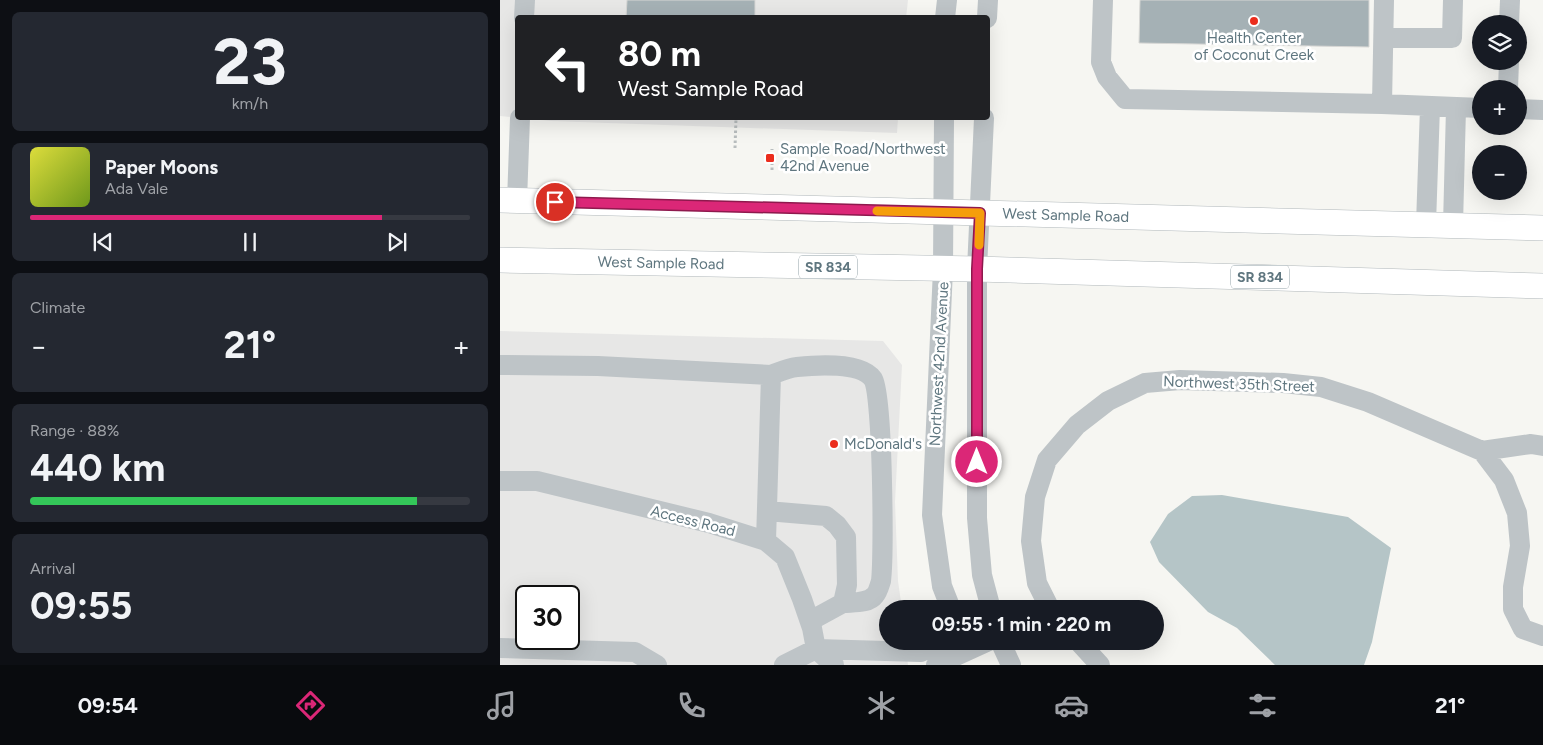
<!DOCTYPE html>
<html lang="en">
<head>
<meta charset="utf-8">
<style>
	:root { --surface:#171b24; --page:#242831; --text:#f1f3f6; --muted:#9ea1a6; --line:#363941; --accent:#db2777 }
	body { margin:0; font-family:Figtree,sans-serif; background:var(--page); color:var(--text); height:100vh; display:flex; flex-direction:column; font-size:19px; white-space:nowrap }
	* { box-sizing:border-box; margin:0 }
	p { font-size:16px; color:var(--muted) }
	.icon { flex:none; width:28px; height:28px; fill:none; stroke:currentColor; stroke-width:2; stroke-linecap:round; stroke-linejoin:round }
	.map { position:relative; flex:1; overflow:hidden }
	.side { display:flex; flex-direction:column; gap:12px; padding:12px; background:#0d0f14; width:500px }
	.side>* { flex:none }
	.guide { position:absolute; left:15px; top:15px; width:475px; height:105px; border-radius:5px; box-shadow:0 5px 20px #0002; background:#202124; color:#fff; overflow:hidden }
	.tools { position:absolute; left:972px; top:15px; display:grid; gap:10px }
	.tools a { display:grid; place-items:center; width:55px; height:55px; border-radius:50%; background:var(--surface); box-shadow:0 5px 20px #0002; font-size:25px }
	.speed { position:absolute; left:15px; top:585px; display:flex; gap:10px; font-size:25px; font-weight:700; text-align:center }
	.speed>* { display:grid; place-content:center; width:65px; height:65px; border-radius:50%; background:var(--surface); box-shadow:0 5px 20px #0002; line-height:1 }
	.speed .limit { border:2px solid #111; border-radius:8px; background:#fff; color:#111 }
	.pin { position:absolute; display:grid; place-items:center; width:42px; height:42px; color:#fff; margin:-21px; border:2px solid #fff; border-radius:50%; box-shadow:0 1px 5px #0007 }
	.me { position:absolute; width:55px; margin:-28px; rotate:0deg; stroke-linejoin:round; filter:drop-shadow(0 0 4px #0008) }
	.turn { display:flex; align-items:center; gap:18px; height:105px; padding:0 20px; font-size:22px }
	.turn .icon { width:65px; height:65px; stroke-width:2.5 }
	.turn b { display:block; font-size:35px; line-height:42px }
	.big { font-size:38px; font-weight:700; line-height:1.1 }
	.side .widget { flex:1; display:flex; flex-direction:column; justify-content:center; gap:8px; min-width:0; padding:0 18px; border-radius:8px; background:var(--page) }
	.side .dial { align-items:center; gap:0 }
	.dial b { font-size:65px; line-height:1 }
	.song { display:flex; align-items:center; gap:15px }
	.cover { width:60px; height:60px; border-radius:8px; background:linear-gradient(135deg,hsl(60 70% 55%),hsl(80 70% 35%)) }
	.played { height:5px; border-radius:2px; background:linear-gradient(90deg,var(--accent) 80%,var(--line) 80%) }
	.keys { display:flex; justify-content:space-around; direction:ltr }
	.heat { display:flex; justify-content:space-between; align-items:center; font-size:28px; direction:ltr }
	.charge { height:8px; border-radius:4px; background:linear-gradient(90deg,#34c759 88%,var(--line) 0) }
	.trip { position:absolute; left:379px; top:600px; width:285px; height:50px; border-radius:25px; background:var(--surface); box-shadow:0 5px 20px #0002; font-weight:700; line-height:50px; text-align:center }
	.dock { display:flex; height:80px; justify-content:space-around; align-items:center; background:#090b0e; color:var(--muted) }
	.dock .icon { width:35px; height:35px }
	.dock .current { color:var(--accent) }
	.dock b { font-size:22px; color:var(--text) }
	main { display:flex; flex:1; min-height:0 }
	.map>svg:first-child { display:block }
	.built { fill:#e7e7e6; fill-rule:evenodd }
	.water { fill:#b5c5c7 }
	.building { fill:#a5b1b5; stroke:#d7d7d5 }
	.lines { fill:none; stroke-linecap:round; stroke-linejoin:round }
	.major-casing { stroke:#b1b8bb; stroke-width:26 }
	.path { stroke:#b8bdbe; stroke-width:3; stroke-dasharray:2.5 2.5; stroke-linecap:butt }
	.minor { stroke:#bec4c7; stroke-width:20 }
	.major { stroke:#fff; stroke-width:25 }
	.route-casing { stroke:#8e194d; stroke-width:12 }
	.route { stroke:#db2777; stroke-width:9 }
	.slow { stroke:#f59e0b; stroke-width:9 }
	.poi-dot { fill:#eb2d1d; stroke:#fff; stroke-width:2 }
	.labels { text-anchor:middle; stroke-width:5; stroke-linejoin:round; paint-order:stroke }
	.shield { fill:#fff; stroke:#8f9fa5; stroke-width:1 }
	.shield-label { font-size:14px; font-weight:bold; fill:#5f767f }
	.poi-label { font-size:15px; fill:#5f767f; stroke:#fff; text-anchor:start }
	.street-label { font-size:15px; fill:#5f767f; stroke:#fff }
</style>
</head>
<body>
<main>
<section class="side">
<div class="widget dial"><b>23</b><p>km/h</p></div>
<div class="widget">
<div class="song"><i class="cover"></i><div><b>Paper Moons</b><p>Ada Vale</p></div></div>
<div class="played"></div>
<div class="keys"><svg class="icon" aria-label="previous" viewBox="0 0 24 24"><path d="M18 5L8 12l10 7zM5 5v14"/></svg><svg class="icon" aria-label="pause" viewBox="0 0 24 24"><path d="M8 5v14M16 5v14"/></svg><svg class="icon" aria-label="next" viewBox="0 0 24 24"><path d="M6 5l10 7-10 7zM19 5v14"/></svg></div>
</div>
<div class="widget"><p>Climate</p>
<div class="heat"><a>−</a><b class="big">21°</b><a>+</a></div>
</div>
<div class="widget"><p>Range · 88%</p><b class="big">440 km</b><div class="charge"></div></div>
<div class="widget"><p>Arrival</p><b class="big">09:55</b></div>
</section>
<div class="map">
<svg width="1043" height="665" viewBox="0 0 1043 665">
	<rect width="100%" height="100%" fill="#f6f6f2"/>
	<!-- built -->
	<path class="built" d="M0,0H408L406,18H18V118H398L397,133L51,121L0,116Z
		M0,331L383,341L402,365L395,502L398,581L402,609H388V641H405L408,665H0ZM26,596H69V639H26Z"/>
	<!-- water -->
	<path class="water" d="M722,495L848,517L891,548L872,642L864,665H775L737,628L708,612L659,562L650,542L668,514L692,496Z"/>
	<!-- building -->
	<path class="building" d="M127,0H255V18H126Z
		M640,0H869V47L639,43Z"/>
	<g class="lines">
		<!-- major casing -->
		<g class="major-casing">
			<g id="major">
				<path id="s1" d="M0,200L1043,228"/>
				<path id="s2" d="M0,260L477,269L1043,286"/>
			</g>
		</g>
		<!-- path -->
		<path class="path" d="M235,148L236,118
			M272,170V149"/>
		<!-- minor -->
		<path class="minor" d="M603,0L601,62L607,77L625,99L882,104
			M884,0L882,104L981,108
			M24,18L25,0
			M445,18L447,0
			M487,18L488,0
			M1009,24L1010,0
			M884,38H952L953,0
			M1008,89L1009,61
			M1019,109L1043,110
			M444,118L443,269L432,515L442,586L451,609
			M484,118L477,269V518L482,575L491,609
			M17,201L20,118
			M926,224L930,107
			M953,225L956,108
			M0,365L98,366L271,375L266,541
			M271,375C279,372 288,368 297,367C316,365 361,362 373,379C383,395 384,556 381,581C380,584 378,592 375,595C368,604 354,602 343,603
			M982,451L1031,444L1043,446
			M0,481H37L209,523L266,541L285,557L302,599L312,628L316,649L334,665
			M267,511L326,516L337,525L346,537L347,585L343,603L310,621
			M550,609L537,583L531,541L535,497L547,460L577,425L608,401L645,383L680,380L783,383L821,387L868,402L982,451L1004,480L1017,513L1020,546L1013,587V609L1023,629L1043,636
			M500,641L511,665
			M578,641L600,665
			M0,648L135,652L157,665
			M284,665L316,649L421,652L445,641
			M436,665L489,641"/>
		<!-- major -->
		<use href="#major" class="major"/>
	</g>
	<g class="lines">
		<!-- route casing -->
		<g class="route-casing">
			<path id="route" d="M55,202L480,213L477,269V462"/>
		</g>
		<!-- route -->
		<use href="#route" class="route"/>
		<!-- slow -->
		<path class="slow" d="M377,211L480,213L479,245"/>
	</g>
	<!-- markers -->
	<g class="poi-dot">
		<circle cx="754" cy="21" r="5"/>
		<rect x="265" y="153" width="10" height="10" rx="2.5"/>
		<circle cx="334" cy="444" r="5"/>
	</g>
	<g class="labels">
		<!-- shield labels -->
		<g class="shield">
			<rect x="299" y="255.5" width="58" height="23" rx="4"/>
			<rect x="731" y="265.5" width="58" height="23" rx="4"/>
		</g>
		<g class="shield-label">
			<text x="328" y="272">SR 834</text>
			<text x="760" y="282">SR 834</text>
		</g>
		<!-- poi labels -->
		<g class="poi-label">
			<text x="754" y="43" text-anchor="middle">Health Center<tspan x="754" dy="17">of Coconut Creek</tspan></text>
			<text x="280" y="154">Sample Road/Northwest<tspan x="280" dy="17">42nd Avenue</tspan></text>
			<text x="344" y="449">McDonald's</text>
		</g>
		<!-- street labels -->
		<g class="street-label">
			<text dy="5" stroke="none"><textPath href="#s1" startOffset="566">West Sample Road</textPath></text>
			<text dy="5" stroke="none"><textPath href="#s2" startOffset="161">West Sample Road</textPath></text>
			<text transform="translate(439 364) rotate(-87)" y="5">Northwest 42nd Avenue</text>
			<text transform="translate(739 384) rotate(2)" y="5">Northwest 35th Street</text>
			<text transform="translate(193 521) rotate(14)" y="5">Access Road</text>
		</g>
	</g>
</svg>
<div class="tools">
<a><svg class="icon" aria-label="layers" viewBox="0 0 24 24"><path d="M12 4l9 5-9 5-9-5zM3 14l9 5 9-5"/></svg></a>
<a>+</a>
<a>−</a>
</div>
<div class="speed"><div class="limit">30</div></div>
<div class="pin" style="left:55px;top:202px;background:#d93025"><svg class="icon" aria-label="arrive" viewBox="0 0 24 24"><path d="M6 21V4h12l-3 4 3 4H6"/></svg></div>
<svg class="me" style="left:477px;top:462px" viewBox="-20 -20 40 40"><circle r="17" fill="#db2777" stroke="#fff" stroke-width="3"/><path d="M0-11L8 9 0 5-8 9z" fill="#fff"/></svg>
<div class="trip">09:55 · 1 min · 220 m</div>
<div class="guide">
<div class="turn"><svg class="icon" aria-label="left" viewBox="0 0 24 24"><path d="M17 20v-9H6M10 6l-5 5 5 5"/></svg><div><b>80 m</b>West Sample Road</div></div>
</div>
</div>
</main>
<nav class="dock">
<b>09:54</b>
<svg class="icon current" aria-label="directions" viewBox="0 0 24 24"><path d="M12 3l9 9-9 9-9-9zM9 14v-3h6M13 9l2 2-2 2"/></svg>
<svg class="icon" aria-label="music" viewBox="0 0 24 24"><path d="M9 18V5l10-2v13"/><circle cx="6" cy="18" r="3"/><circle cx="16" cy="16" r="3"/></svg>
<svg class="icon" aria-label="phone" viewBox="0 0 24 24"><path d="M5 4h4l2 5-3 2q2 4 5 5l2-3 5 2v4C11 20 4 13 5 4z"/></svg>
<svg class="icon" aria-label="climate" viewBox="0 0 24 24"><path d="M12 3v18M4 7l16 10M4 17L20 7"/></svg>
<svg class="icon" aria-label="car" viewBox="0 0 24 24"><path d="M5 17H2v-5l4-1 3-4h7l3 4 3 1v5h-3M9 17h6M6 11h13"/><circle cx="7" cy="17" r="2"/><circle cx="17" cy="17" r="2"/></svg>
<svg class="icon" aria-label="filters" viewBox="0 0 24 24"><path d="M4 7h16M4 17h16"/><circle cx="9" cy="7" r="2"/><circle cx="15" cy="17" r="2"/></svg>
<b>21°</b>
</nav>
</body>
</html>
